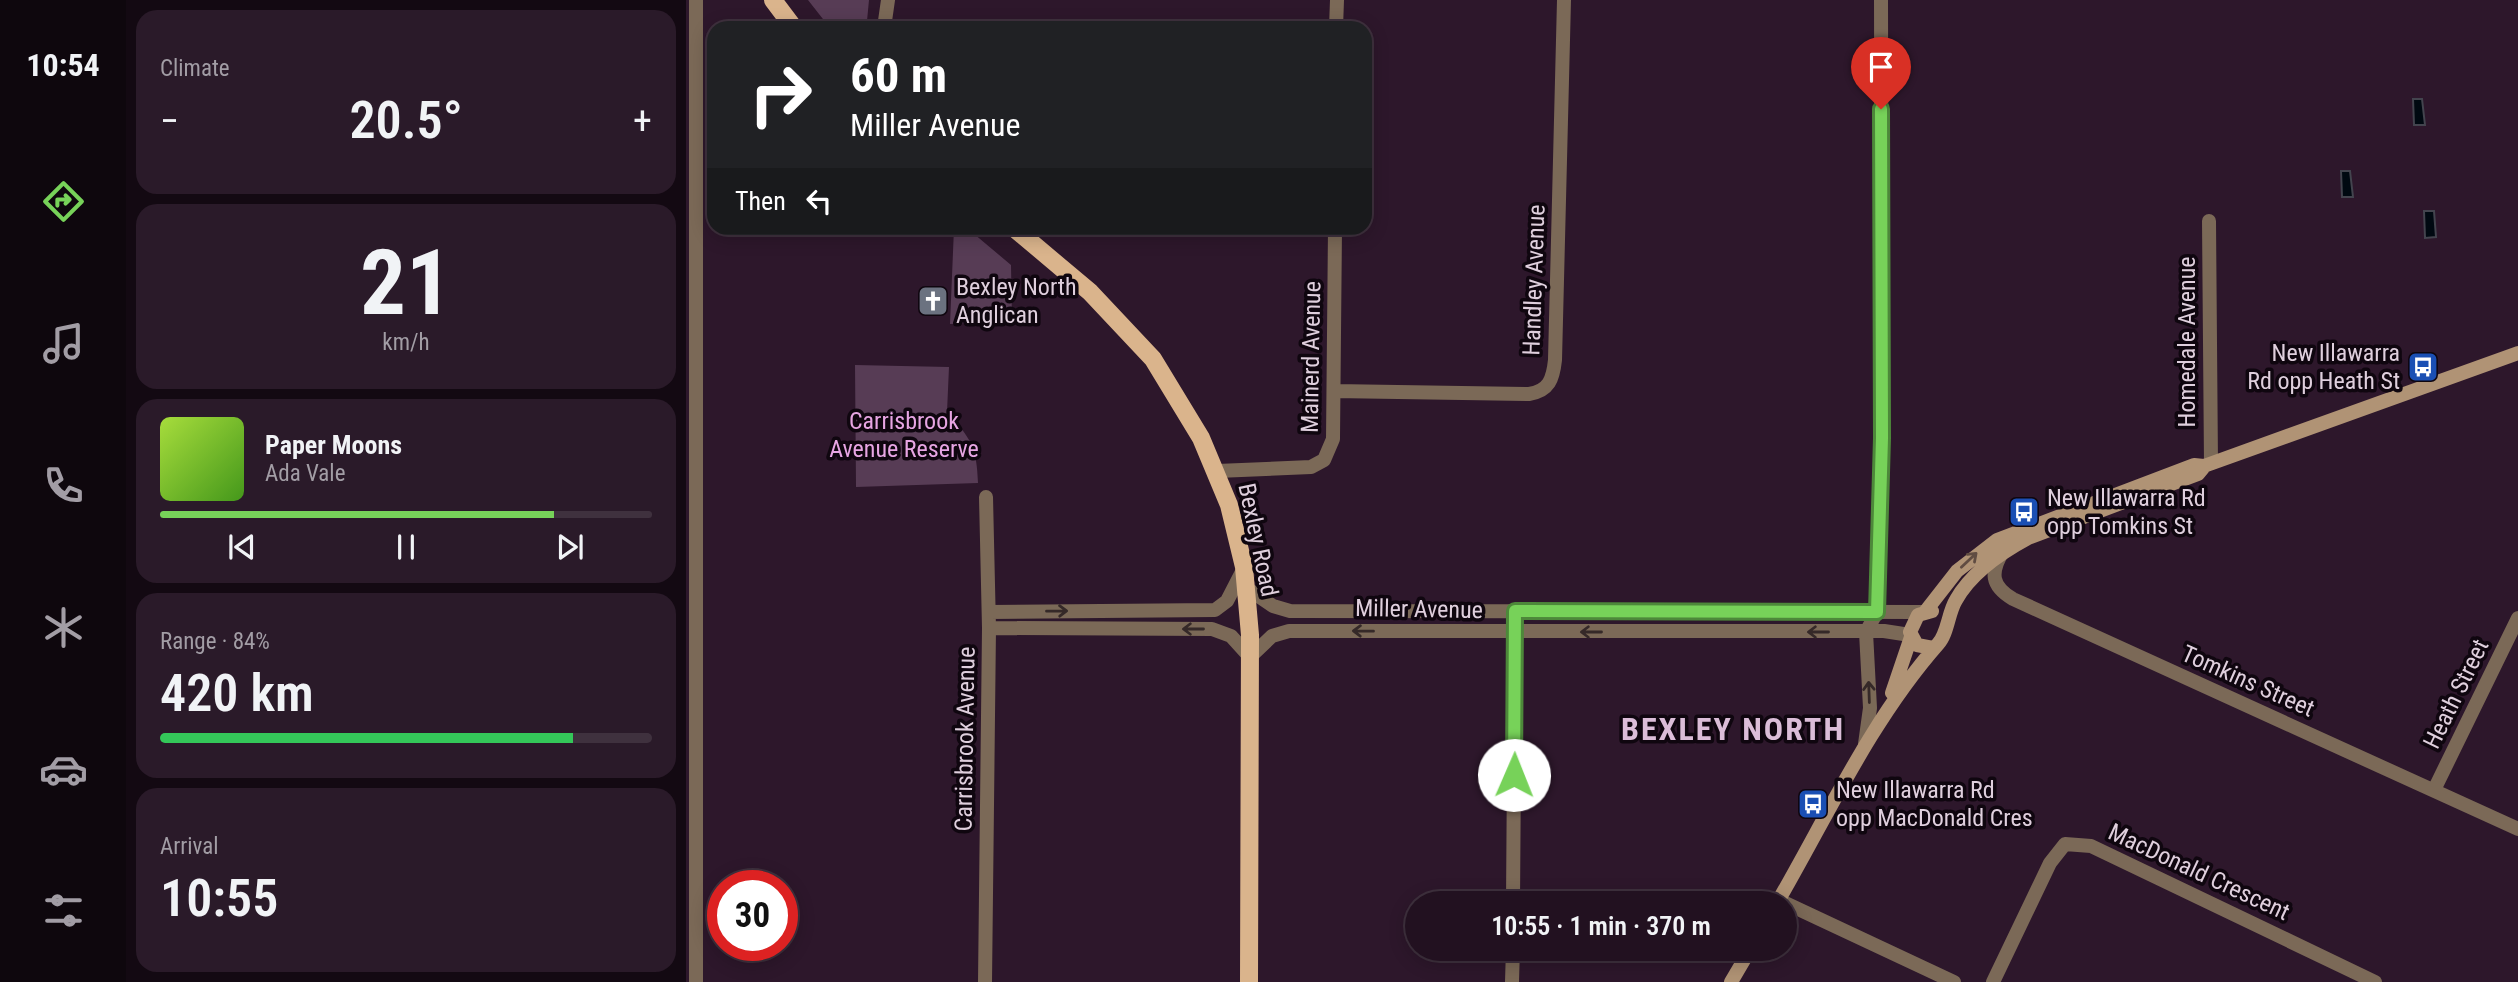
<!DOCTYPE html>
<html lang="en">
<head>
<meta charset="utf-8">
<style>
	:root { --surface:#221120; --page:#2a1a29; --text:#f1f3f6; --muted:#a29da5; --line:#3f313e; --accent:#77d259 }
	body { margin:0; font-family:"Roboto Condensed",sans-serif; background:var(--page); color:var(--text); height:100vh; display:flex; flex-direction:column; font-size:26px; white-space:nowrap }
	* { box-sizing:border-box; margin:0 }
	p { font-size:23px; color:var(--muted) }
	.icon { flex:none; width:38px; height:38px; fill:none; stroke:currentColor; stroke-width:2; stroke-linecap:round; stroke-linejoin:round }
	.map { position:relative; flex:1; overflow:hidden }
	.sheet { display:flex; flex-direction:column; gap:10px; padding:10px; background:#130912; width:560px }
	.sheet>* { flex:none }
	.guide { position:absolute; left:21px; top:21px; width:665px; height:214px; border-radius:21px; box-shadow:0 4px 18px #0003,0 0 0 2px var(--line); background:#202124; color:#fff; overflow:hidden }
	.speed { position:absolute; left:21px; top:870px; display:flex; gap:14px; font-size:35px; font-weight:700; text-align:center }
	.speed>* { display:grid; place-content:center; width:91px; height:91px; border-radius:50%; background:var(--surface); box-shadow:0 4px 18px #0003,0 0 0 2px var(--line); line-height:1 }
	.speed .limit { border:10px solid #d22; background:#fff; color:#111 }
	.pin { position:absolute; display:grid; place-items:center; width:60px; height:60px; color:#fff; margin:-72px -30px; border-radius:50% 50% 50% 0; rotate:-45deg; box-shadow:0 0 7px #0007 }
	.pin .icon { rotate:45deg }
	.me { position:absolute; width:77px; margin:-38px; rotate:1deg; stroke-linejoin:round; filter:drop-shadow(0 0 5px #0008) }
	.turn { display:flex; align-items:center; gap:24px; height:147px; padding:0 28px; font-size:32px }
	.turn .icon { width:91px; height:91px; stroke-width:2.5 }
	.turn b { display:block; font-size:49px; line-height:60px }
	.then { display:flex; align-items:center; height:66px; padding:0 28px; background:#0003; gap:14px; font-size:26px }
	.big { font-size:52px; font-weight:600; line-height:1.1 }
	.sheet .widget { flex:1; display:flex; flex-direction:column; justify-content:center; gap:10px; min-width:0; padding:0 24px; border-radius:21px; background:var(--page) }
	.sheet .dial { align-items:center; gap:0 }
	.dial b { font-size:91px; line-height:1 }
	.song { display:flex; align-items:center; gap:21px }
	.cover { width:84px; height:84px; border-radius:10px; background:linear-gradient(135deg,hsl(80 70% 55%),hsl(100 70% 35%)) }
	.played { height:7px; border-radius:4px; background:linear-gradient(90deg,var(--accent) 80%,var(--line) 80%) }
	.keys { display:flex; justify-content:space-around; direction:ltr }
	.heat { display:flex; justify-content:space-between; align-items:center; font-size:38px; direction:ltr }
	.charge { height:10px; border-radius:5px; background:linear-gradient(90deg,#34c759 84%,var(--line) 0) }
	.trip { position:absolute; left:719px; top:891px; width:392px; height:70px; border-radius:35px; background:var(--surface); box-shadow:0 4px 18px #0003,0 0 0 2px var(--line); font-weight:600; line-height:70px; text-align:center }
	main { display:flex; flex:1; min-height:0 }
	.dock { display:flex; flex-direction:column; width:126px; justify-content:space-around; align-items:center; background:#0e070d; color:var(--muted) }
	.dock .icon { width:49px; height:49px }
	.dock .selected { color:var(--accent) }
	.dock b { font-size:32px; color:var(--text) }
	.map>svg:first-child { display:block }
	.green { fill:#573c55 }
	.water { fill:#000911; stroke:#43444e; stroke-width:2 }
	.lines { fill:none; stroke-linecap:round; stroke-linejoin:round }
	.minor { stroke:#7b6957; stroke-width:14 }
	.secondary { stroke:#b09375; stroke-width:14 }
	.primary { stroke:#dab48c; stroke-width:18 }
	.oneway { stroke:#604c42 }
	.oneway2 { stroke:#352928 }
	.route-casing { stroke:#4d883a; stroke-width:18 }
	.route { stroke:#77d259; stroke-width:12 }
	.labels { text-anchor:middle; stroke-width:7; stroke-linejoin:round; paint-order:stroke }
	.street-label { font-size:24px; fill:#dfcfdd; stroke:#0f060f }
	.poi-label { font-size:24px; fill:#dfcfdd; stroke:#0f060f; text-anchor:start }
	.park-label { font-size:24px; fill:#e7a5e3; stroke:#0f060f }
	.district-label { font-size:32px; font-weight:bold; letter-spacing:2px; fill:#dbbdd8; stroke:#0f060f }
</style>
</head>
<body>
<main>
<nav class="dock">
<b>10:54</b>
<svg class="icon selected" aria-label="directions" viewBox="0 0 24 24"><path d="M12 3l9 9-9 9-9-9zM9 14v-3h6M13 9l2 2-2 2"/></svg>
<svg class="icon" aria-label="music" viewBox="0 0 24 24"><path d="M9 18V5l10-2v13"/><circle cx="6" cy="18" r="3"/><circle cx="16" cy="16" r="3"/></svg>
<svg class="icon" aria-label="phone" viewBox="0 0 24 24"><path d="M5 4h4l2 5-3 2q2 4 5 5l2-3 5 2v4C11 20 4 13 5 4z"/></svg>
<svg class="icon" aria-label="climate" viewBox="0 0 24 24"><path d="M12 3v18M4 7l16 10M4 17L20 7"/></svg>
<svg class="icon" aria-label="car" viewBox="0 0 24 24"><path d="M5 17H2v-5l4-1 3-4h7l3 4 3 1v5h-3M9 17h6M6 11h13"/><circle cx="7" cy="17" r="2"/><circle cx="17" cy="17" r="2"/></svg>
<svg class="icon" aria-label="filters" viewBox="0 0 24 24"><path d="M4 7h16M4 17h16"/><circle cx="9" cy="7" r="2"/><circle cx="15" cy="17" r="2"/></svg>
</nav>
<section class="sheet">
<div class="widget"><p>Climate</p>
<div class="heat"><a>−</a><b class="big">20.5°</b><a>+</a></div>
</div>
<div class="widget dial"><b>21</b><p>km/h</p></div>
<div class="widget">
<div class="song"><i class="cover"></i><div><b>Paper Moons</b><p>Ada Vale</p></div></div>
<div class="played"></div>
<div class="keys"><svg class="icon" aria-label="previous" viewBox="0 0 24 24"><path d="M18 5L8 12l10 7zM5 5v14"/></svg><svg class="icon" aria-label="pause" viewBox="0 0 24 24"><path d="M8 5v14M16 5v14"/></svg><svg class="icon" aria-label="next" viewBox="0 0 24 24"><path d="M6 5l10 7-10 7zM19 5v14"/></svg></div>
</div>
<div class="widget"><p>Range · 84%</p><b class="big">420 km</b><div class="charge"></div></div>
<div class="widget"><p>Arrival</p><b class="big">10:55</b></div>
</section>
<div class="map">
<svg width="1832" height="982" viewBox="0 0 1832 982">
	<rect width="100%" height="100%" fill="#2d172b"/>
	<!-- green -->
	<path class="green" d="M122,0H183L181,21L177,28H144Z
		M268,228H281L325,265L326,321L264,324Z
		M169,365L263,367L261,412C285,438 291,448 292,483L170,487Z"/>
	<!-- water -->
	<path class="water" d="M1727,99H1736L1739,125H1728Z
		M1655,171H1664L1667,197H1656Z
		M1738,211H1748L1750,237L1739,238Z"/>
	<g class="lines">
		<!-- minor -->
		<path class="minor" d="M10,0V982
			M198,28L202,0
			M650,28L651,0
			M1523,221L1525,463
			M648,391L843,394C863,391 867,379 869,360L878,0
			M531,471L625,467L638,460L647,439L649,228
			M1317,551C1304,573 1305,586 1327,599L1832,829
			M562,589L587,606L604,611L1237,612
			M303,612L529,610L541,601L558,568
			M303,628L526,629L545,636L564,657L586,636L603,631H1198L1224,635
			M1179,744L1184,708L1180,632L1191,612L1196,438L1195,0
			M1748,790L1832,618
			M1093,900L1268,982
			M827,903L829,624
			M299,982L303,628L300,497
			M826,982L827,948
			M1307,982L1364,863L1379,844L1405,846L1689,982"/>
		<!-- secondary -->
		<path class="secondary" d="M1246,611L1232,615L1224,632L1231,645L1247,648
			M1239,612L1271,571L1311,540L1508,465L1518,466L1832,353
			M1206,693L1225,637
			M1091,903C1142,815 1185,720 1252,644C1262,633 1262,613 1270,600C1285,573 1316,552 1342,538L1512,474L1517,468
			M1045,982L1065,948"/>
		<!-- primary -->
		<path class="primary" d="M87,0L108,28
			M328,228L404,292L467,359L515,438L543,505L558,567L564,635L563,982"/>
	</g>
	<!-- one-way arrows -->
	<defs><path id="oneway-shaft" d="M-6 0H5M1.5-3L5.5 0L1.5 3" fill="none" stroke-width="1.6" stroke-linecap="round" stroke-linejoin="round" transform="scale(1.75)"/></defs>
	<use class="oneway" href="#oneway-shaft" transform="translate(1283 560) rotate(-43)"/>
	<g class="oneway2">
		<use href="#oneway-shaft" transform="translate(371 611) rotate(-1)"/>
		<use href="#oneway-shaft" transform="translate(507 629) rotate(-180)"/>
		<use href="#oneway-shaft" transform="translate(677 631) rotate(-179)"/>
		<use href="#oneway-shaft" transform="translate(905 632) rotate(180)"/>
		<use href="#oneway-shaft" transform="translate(1132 632) rotate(180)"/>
		<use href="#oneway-shaft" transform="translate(1183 692) rotate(-92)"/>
	</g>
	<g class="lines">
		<!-- route casing -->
		<g class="route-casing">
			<path id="route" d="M828,775L829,611L1191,612L1196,438L1195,109"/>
		</g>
		<!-- route -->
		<use href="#route" class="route"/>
	</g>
	<!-- icons -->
	<defs>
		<g id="church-square" transform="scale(1.575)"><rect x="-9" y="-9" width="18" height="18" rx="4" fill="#6b7280" stroke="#0f060f"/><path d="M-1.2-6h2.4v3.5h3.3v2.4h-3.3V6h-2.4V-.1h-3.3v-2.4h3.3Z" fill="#fff"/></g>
		<g id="bus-square" transform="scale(1.575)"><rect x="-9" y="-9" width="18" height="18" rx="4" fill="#1a4fb4" stroke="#0f060f"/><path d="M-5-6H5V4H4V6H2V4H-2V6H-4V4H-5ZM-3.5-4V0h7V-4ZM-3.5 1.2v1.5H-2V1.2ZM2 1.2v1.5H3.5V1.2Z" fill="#fff"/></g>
	</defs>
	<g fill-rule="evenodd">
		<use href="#church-square" x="247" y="301"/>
		<use href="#bus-square" x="1737" y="367"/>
		<use href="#bus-square" x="1338" y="512"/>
		<use href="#bus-square" x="1127" y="804"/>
	</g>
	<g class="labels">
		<!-- street labels -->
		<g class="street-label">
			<text transform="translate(848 280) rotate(-88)" y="8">Handley Avenue</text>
			<text transform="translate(1501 342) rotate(-90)" y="8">Homedale Avenue</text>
			<text transform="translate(625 357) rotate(-89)" y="8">Mainerd Avenue</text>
			<text transform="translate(572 540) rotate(78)" y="8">Bexley Road</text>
			<text transform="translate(733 609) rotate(1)" y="8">Miller Avenue</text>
			<text transform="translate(1562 681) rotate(24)" y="8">Tomkins Street</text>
			<text transform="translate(1770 694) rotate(-64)" y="8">Heath Street</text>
			<text transform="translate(279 739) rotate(-89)" y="8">Carrisbrook Avenue</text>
			<text transform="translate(1513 872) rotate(25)" y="8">MacDonald Crescent</text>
		</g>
		<!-- poi labels -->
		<g class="poi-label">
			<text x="270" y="295">Bexley North<tspan x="270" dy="28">Anglican</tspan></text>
			<text x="1714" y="361" text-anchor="end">New Illawarra<tspan x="1714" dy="28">Rd opp Heath St</tspan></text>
			<text x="1361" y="506">New Illawarra Rd<tspan x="1361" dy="28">opp Tomkins St</tspan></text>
			<text x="1150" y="798">New Illawarra Rd<tspan x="1150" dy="28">opp MacDonald Cres</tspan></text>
		</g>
		<!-- park labels -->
		<g class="park-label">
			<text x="218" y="429">Carrisbrook<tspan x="218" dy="28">Avenue Reserve</tspan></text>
		</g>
		<!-- district labels -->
		<g class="district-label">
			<text x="1047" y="740">BEXLEY NORTH</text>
		</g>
	</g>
</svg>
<div class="speed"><div class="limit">30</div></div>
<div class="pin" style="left:1195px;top:109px;background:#d93025"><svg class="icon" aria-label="arrive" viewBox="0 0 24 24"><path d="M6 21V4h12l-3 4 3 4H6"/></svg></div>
<svg class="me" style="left:828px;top:775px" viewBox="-20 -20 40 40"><circle r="19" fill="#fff"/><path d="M0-13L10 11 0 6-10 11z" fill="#77d259"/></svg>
<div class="trip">10:55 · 1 min · 370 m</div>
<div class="guide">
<div class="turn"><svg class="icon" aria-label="right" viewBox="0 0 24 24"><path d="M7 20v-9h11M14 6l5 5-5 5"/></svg><div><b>60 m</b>Miller Avenue</div></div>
<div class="then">Then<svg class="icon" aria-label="left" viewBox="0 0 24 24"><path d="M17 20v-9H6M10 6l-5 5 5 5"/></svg></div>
</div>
</div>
</main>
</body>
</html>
